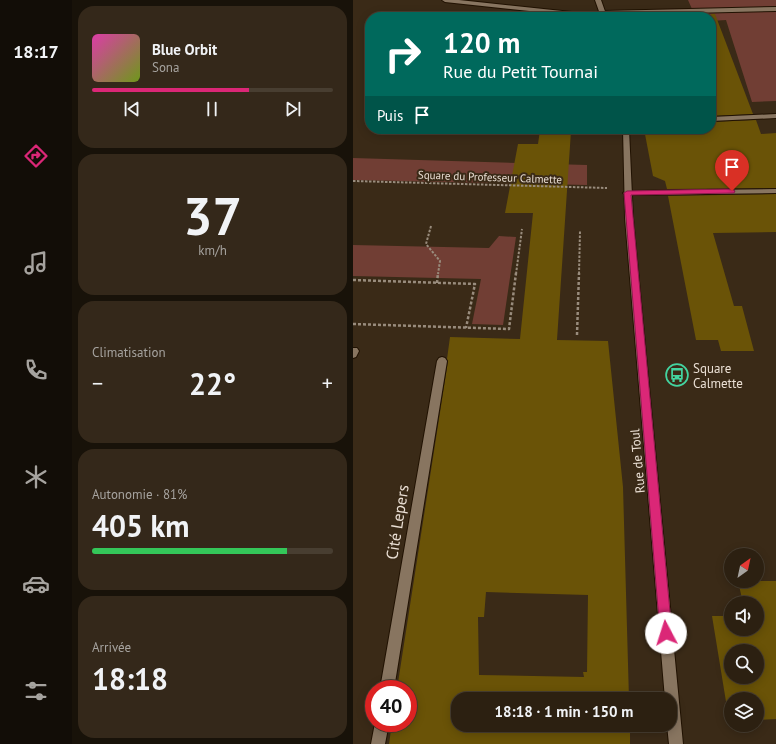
<!DOCTYPE html>
<html lang="fr">
<head>
<meta charset="utf-8">
<style>
	:root { --surface:#2c2011; --page:#34281a; --text:#f1f3f6; --muted:#a6a39f; --line:#483e31; --accent:#db2777 }
	body { margin:0; font-family:"PT Sans",sans-serif; background:var(--page); color:var(--text); height:100vh; display:flex; flex-direction:column; font-size:15px; white-space:nowrap }
	* { box-sizing:border-box; margin:0 }
	p { font-size:13px; color:var(--muted) }
	.icon { flex:none; width:22px; height:22px; fill:none; stroke:currentColor; stroke-width:2; stroke-linecap:round; stroke-linejoin:round }
	.map { position:relative; flex:1; overflow:hidden }
	.sheet { display:flex; flex-direction:column; gap:6px; padding:6px; background:#181209; width:281px }
	.sheet>* { flex:none }
	.guide { position:absolute; left:12px; top:12px; width:351px; height:122px; border-radius:16px; box-shadow:0 2px 10px #0003,0 0 0 1px var(--line); background:#00695c; color:#fff; overflow:hidden }
	.needle { width:26px; rotate:33deg }
	.controls { position:absolute; left:371px; top:548px; display:grid; gap:8px }
	.controls a { display:grid; place-items:center; width:40px; height:40px; border-radius:50%; background:var(--surface); box-shadow:0 2px 10px #0003,0 0 0 1px var(--line); font-size:20px }
	.speed { position:absolute; left:12px; top:680px; display:flex; gap:8px; font-size:20px; font-weight:700; text-align:center }
	.speed>* { display:grid; place-content:center; width:52px; height:52px; border-radius:50%; background:var(--surface); box-shadow:0 2px 10px #0003,0 0 0 1px var(--line); line-height:1 }
	.speed .limit { border:6px solid #d22; background:#fff; color:#111 }
	.pin { position:absolute; display:grid; place-items:center; width:34px; height:34px; color:#fff; margin:-41px -17px; border-radius:50% 50% 50% 0; rotate:-45deg; box-shadow:0 0 4px #0007 }
	.pin .icon { rotate:45deg }
	.me { position:absolute; width:44px; margin:-22px; rotate:355deg; stroke-linejoin:round; filter:drop-shadow(0 0 3px #0008) }
	.turn { display:flex; align-items:center; gap:14px; height:84px; padding:0 12px; font-size:18px }
	.turn .icon { width:52px; height:52px; stroke-width:2.5 }
	.turn b { display:block; font-size:28px; line-height:34px }
	.then { display:flex; align-items:center; height:38px; padding:0 12px; background:#0003; gap:8px; font-size:15px }
	.big { font-size:30px; font-weight:700; line-height:1.1 }
	.sheet .tile { flex:1; display:flex; flex-direction:column; justify-content:center; gap:6px; min-width:0; padding:0 14px; border-radius:16px; background:var(--page) }
	.sheet .dial { align-items:center; gap:0 }
	.dial b { font-size:52px; line-height:1 }
	.song { display:flex; align-items:center; gap:12px }
	.cover { width:48px; height:48px; border-radius:6px; background:linear-gradient(135deg,hsl(320 70% 55%),hsl(80 70% 35%)) }
	.played { height:4px; border-radius:2px; background:linear-gradient(90deg,var(--accent) 65%,var(--line) 65%) }
	.keys { display:flex; justify-content:space-around; direction:ltr }
	.heat { display:flex; justify-content:space-between; align-items:center; font-size:22px; direction:ltr }
	.charge { height:6px; border-radius:3px; background:linear-gradient(90deg,#34c759 81%,var(--line) 0) }
	.trip { position:absolute; left:98px; top:692px; width:226px; height:40px; border-radius:16px; background:var(--surface); box-shadow:0 2px 10px #0003,0 0 0 1px var(--line); font-weight:700; line-height:40px; text-align:center }
	main { display:flex; flex:1; min-height:0 }
	.tabs { display:flex; flex-direction:column; width:72px; justify-content:space-around; align-items:center; background:#120d07; color:var(--muted) }
	.tabs .icon { width:28px; height:28px }
	.tabs .on { color:var(--accent) }
	.tabs b { font-size:18px; color:var(--text) }
	.map>svg:first-child { display:block }
	.green { fill:#713e34 }
	.building { fill:#6a5307; fill-rule:evenodd }
	.lines { fill:none; stroke-linecap:round; stroke-linejoin:round }
	.lane-casing { stroke:#211202; stroke-width:2 }
	.street-casing { stroke:#211202; stroke-width:2 }
	.secondary-casing { stroke:#211202; stroke-width:2 }
	.path-far1 { stroke:#998c7d; stroke-width:2; stroke-dasharray:2.5 1.5; stroke-linecap:butt }
	.path { stroke:#998c7d; stroke-width:2.5; stroke-dasharray:3 2; stroke-linecap:butt }
	.lane { fill:#887560; fill-rule:evenodd }
	.street { fill:#887560; fill-rule:evenodd }
	.secondary { fill:#887560; fill-rule:evenodd }
	.route { fill:#db2777; stroke:#8e194d }
	.labels { text-anchor:middle; stroke-width:4; stroke-linejoin:round; paint-order:stroke }
	.far-street-label { font-size:11px; fill:#eadfd4; stroke:#3a2a17 }
	.poi-label { font-size:13px; fill:#eadfd4; stroke:#3a2a17; text-anchor:start }
	.street-label { font-size:13px; fill:#eadfd4; stroke:#3a2a17 }
	.near-street-label { font-size:16px; fill:#eadfd4; stroke:#3a2a17 }
</style>
</head>
<body>
<main>
<nav class="tabs">
<b>18:17</b>
<svg class="icon on" aria-label="directions" viewBox="0 0 24 24"><path d="M12 3l9 9-9 9-9-9zM9 14v-3h6M13 9l2 2-2 2"/></svg>
<svg class="icon" aria-label="music" viewBox="0 0 24 24"><path d="M9 18V5l10-2v13"/><circle cx="6" cy="18" r="3"/><circle cx="16" cy="16" r="3"/></svg>
<svg class="icon" aria-label="phone" viewBox="0 0 24 24"><path d="M5 4h4l2 5-3 2q2 4 5 5l2-3 5 2v4C11 20 4 13 5 4z"/></svg>
<svg class="icon" aria-label="climate" viewBox="0 0 24 24"><path d="M12 3v18M4 7l16 10M4 17L20 7"/></svg>
<svg class="icon" aria-label="car" viewBox="0 0 24 24"><path d="M5 17H2v-5l4-1 3-4h7l3 4 3 1v5h-3M9 17h6M6 11h13"/><circle cx="7" cy="17" r="2"/><circle cx="17" cy="17" r="2"/></svg>
<svg class="icon" aria-label="filters" viewBox="0 0 24 24"><path d="M4 7h16M4 17h16"/><circle cx="9" cy="7" r="2"/><circle cx="15" cy="17" r="2"/></svg>
</nav>
<section class="sheet">
<div class="tile">
<div class="song"><i class="cover"></i><div><b>Blue Orbit</b><p>Sona</p></div></div>
<div class="played"></div>
<div class="keys"><svg class="icon" aria-label="previous" viewBox="0 0 24 24"><path d="M18 5L8 12l10 7zM5 5v14"/></svg><svg class="icon" aria-label="pause" viewBox="0 0 24 24"><path d="M8 5v14M16 5v14"/></svg><svg class="icon" aria-label="next" viewBox="0 0 24 24"><path d="M6 5l10 7-10 7zM19 5v14"/></svg></div>
</div>
<div class="tile dial"><b>37</b><p>km/h</p></div>
<div class="tile"><p>Climatisation</p>
<div class="heat"><a>−</a><b class="big">22°</b><a>+</a></div>
</div>
<div class="tile"><p>Autonomie · 81%</p><b class="big">405 km</b><div class="charge"></div></div>
<div class="tile"><p>Arrivée</p><b class="big">18:18</b></div>
</section>
<div class="map">
<svg width="423" height="744" viewBox="0 0 423 744">
	<rect width="100%" height="100%" fill="#3a2a17"/>
	<!-- green -->
	<path class="green" d="M335,0H423V101L399,102L373,20L358,21V17H267L264,11L339,9Z
		M0,158L234,165V185L0,180Z
		M146,236L163,237L150,325L119,324L128,279L0,276V245L136,248Z"/>
	<!-- building -->
	<path class="building" d="M358,14H362L400,114L358,116Z
		M403,120L408,134L423,133V188L314,189L312,181L300,176L291,129H358V122Z
		M187,130L218,131L204,340L255,341L270,487L276,699H105V725H277V744H36L39,723H55V689H44L95,361L94,359L97,337L167,339L180,213H152L165,144H185ZM133,592L235,595L234,672H230L231,677L126,675L125,617H131Z
		M423,194V232L360,233L381,306H389L401,351H368L365,340H343L315,196Z
		M385,581H423V719L404,720V699H378V720H376L359,616H378V629H404V603H390ZM378,651H404V677H378Z"/>
	<g class="lines">
		<!-- lane casing -->
		<g class="lane-casing">
			<path id="lane" d="M423,7V11L250,15L247,13L250,11Z"/>
		</g>
		<!-- street casing -->
		<g class="street-casing">
			<path id="street" d="M89,0H106L247,15L250,17H233L92,2Z
				M423,114V118L358,121V117Z
				M423,189V193L274,195L270,193L274,191Z
				M0,348H4L6,351L3,357L0,358Z
				M89,357L92,358L94,361L41,689H27L84,361L86,358Z
				M22,723H36L32,744H18Z"/>
		</g>
		<!-- secondary casing -->
		<g class="secondary-casing">
			<path id="secondary" d="M242,0H248L254,17H248Z
				M270,129H276L280,218L330,744H316L314,725H317V699H312L272,218Z"/>
		</g>
		<!-- path-far1 -->
		<path class="path-far1" d="M0,181L254,188
			M78,226L73,244L87,261L85,274
			M163,274L169,229
			M226,274L227,231"/>
		<!-- path -->
		<path class="path" d="M0,280L122,284L113,328
			M84,283L85,273
			M0,324L156,329L163,273
			M224,335L226,273"/>
		<!-- lane -->
		<use href="#lane" class="lane"/>
		<!-- street -->
		<use href="#street" class="street"/>
		<!-- secondary -->
		<use href="#secondary" class="secondary"/>
	</g>
	<!-- route -->
	<path class="route" d="M379,189L382,191L381,193L278,195L319,633L318,637L313,639L309,637L307,633L271,193L274,191Z"/>
	<!-- icons -->
	<defs>
		<g id="bus-ring" transform="scale(1.15)"><circle r="9.5" fill="#3a2a17" stroke="#43d4a0" stroke-width="1.5"/><path d="M-5-6H5V4H4V6H2V4H-2V6H-4V4H-5ZM-3.5-4V0h7V-4ZM-3.5 1.2v1.5H-2V1.2ZM2 1.2v1.5H3.5V1.2Z" fill="#43d4a0"/></g>
	</defs>
	<g fill-rule="evenodd">
		<use href="#bus-ring" x="324" y="375"/>
	</g>
	<g class="labels">
		<!-- far-street labels -->
		<g class="far-street-label">
			<text transform="translate(137 177) rotate(2)" y="4">Square du Professeur Calmette</text>
		</g>
		<!-- poi labels -->
		<g class="poi-label">
			<text x="340" y="373">Square<tspan x="340" dy="15">Calmette</tspan></text>
		</g>
		<!-- street labels -->
		<g class="street-label">
			<text transform="translate(284 461) rotate(-95)" y="5">Rue de Toul</text>
		</g>
		<!-- near-street labels -->
		<g class="near-street-label">
			<text transform="translate(44 522) rotate(-81)" y="6">Cité Lepers</text>
		</g>
	</g>
</svg>
<div class="controls">
<a><svg class="needle" viewBox="-14 -14 28 28"><path d="M0-13l5 13h-10z" fill="#e53935"/><path d="M0 13l5-13h-10z" fill="#a6a39f"/></svg></a>
<a><svg class="icon" aria-label="sound" viewBox="0 0 24 24"><path d="M4 9h4l5-4v14l-5-4H4zM17 9q2 3 0 6"/></svg></a>
<a><svg class="icon" aria-label="search" viewBox="0 0 24 24"><circle cx="10" cy="10" r="6"/><path d="M15 15l6 6"/></svg></a>
<a><svg class="icon" aria-label="layers" viewBox="0 0 24 24"><path d="M12 4l9 5-9 5-9-5zM3 14l9 5 9-5"/></svg></a>
</div>
<div class="speed"><div class="limit">40</div></div>
<div class="pin" style="left:379px;top:191px;background:#d93025"><svg class="icon" aria-label="arrive" viewBox="0 0 24 24"><path d="M6 21V4h12l-3 4 3 4H6"/></svg></div>
<svg class="me" style="left:313px;top:633px" viewBox="-20 -20 40 40"><circle r="19" fill="#fff"/><path d="M0-13L10 11 0 6-10 11z" fill="#db2777"/></svg>
<div class="trip">18:18 · 1 min · 150 m</div>
<div class="guide">
<div class="turn"><svg class="icon" aria-label="right" viewBox="0 0 24 24"><path d="M7 20v-9h11M14 6l5 5-5 5"/></svg><div><b>120 m</b>Rue du Petit Tournai</div></div>
<div class="then">Puis<svg class="icon" aria-label="arrive" viewBox="0 0 24 24"><path d="M6 21V4h12l-3 4 3 4H6"/></svg></div>
</div>
</div>
</main>
</body>
</html>
